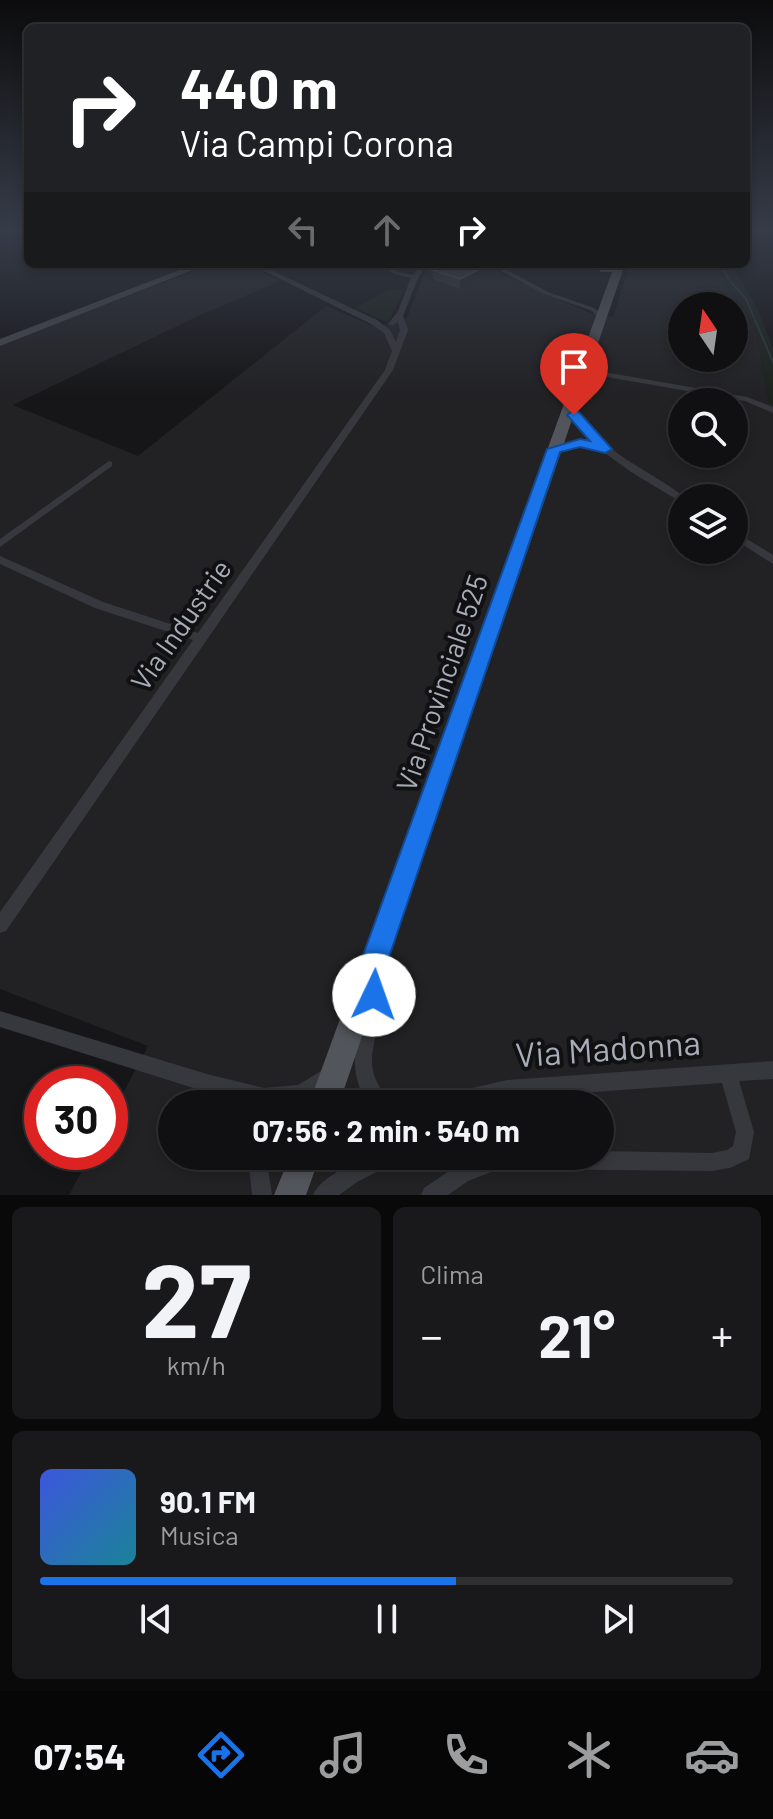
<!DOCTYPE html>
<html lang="it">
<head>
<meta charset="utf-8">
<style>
	:root { --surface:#101012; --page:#19191b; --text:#f1f3f6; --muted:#9c9d9f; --line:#303032; --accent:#1a73e8 }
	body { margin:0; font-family:Barlow,sans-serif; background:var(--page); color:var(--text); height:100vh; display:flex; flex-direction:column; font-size:30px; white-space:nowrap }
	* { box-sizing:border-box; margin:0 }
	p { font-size:26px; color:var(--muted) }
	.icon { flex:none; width:44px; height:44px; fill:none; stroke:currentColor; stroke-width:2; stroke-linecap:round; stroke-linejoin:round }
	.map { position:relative; height:1195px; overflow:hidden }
	.panel { display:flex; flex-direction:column; gap:12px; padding:12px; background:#09090a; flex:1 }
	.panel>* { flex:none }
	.banner { position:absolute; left:24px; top:24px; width:726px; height:244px; border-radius:12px; box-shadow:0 4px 12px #0003,0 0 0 2px var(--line); background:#202124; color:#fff; overflow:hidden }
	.needle { width:52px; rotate:347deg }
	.fabs { position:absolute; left:668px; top:292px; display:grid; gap:16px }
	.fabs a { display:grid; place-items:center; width:80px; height:80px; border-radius:50%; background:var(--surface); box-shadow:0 4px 12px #0003,0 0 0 2px var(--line); font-size:40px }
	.speed { position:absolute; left:24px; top:1066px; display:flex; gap:16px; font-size:40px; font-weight:700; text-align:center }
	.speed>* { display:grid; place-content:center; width:104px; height:104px; border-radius:50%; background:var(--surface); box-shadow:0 4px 12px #0003,0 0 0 2px var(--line); line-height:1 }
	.speed .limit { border:12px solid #d22; background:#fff; color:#111 }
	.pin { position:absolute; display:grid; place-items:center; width:68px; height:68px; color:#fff; margin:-82px -34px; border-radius:50% 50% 50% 0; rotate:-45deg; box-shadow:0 0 8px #0007 }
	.pin .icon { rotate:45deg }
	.me { position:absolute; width:88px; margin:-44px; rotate:3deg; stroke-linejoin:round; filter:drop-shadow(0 0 6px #0008) }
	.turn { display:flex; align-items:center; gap:28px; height:168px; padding:0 24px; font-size:36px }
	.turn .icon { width:104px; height:104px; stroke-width:2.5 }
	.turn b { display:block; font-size:56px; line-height:68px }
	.lanes { display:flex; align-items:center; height:76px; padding:0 24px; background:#0003; justify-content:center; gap:40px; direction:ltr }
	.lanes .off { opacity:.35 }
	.big { font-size:60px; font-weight:700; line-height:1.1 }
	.panel .widget { flex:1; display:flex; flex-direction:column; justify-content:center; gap:12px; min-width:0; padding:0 28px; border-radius:12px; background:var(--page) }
	.panel .dial { align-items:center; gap:0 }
	.dial b { font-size:104px; line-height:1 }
	.song { display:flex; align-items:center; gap:24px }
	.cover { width:96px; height:96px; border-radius:12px; background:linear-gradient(135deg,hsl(230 70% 55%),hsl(190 70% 35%)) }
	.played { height:8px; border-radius:4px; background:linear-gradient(90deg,var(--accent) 60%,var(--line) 60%) }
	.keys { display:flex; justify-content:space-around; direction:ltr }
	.heat { display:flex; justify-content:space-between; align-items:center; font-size:44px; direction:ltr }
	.panel .tiles { flex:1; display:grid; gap:12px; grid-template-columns:1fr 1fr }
	.widget:last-child { grid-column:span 2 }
	.trip { position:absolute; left:158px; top:1090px; width:456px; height:80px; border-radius:40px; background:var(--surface); box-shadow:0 4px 12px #0003,0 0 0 2px var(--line); font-weight:700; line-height:80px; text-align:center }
	.tab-bar { display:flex; height:128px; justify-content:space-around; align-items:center; background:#060607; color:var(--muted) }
	.tab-bar .icon { width:56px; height:56px }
	.tab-bar .active { color:var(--accent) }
	.tab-bar b { font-size:36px; color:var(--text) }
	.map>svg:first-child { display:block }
	.built { fill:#222225; fill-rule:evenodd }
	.green { fill:#1c231d }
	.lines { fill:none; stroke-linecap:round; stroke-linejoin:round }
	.stream { stroke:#2c353c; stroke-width:2 }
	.street { fill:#37383d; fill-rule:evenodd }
	.secondary { fill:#45474d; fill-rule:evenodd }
	.primary { fill:#53555c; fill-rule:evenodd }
	.wall { fill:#323236 }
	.shaded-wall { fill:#212124 }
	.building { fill:#3f3f44; stroke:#4f5156; stroke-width:2 }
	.route { fill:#1a73e8; stroke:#114b97; stroke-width:2 }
	.labels { text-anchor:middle; stroke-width:8; stroke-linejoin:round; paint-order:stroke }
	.street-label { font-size:28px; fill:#a8adb8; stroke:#111113 }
	.near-street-label { font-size:34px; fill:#a8adb8; stroke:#111113 }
</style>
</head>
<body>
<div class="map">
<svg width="773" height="1195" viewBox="0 0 773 1195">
	<rect width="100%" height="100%" fill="#161618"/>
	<!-- built -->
	<path class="built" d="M224,264H245L280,281L198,316L13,405L138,456L326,306L376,327L407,318L425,271L432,264H487L502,274L590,313L613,317L630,264H718L722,277L757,334L769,401L773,403V1195H69L92,1152H110V1118L148,1046L0,989V345L204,267ZM682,306H734V358H682ZM682,402H734V454H682ZM682,498H734V550H682ZM172,1104H600V1156H172Z"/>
	<!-- green -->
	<path class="green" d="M718,264L732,265L758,310L773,348V403L769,401L757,334L722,277Z
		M388,290H404L388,323L355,308Z"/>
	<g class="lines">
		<!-- stream -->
		<path class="stream" d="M721,264L729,280L746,299L773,362"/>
		<!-- street -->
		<path class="street" d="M250,264H258L377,320L390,330L396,342L400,330L398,322L392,326L388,324L398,311L411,278L394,274L381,264H388L398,272L413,275L421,264H427L418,278L403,316L408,330L393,370L6,931L0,933V912L193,640L95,608L0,564V556L103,602L198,633L385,370L392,351L384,333L371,324Z
			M488,264H496L548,292L594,308L604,315L598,316L590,310L544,294Z
			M532,264H538L534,267Z
			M581,362H587L604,372L747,397L773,407V413L745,401L607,377L594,383L576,398H570V394L588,379L598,375L581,366Z
			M567,404H573C605,457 641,464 686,498H682V502L679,501L631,472L601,450L580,446L551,451V447L580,440L594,443L576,423L566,406Z
			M109,461L112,462V466L0,547V539Z
			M734,531L773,555V564L734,539Z
			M374,983L380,985C389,1009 371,1037 372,1062C372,1079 382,1089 388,1104H321L324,1098C337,1092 348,1091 362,1094C348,1059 358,1045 364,1011C365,1002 365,994 368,985Z
			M0,1011L207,1074L264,1088L298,1085L326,1068L332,1071L335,1077L332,1083L301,1103L256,1104L235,1099L237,1104H216L203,1091L0,1027Z
			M773,1061V1079L739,1081L754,1132L749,1159L730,1168L712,1171L499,1169L468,1181L448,1195H421L424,1188L455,1167L484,1156H600V1151L712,1153L727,1150L733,1146L736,1132L722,1083L507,1098L481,1104H433L436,1098L442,1095L507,1080Z
			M248,1156H266L272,1195H252Z
			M367,1156H392V1158L390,1165L357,1182L339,1195H313C320,1178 351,1164 367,1156Z"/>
		<!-- secondary -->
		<path class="secondary" d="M195,264H208L0,346V339Z"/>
		<!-- primary -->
		<path class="primary" d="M592,264L607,267L625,264L339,1104H309L612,272H601Z
			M290,1156H320L306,1195H274Z"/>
	</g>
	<!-- wall -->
	<path class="wall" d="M432,265H487L486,275L460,289L433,279V275L431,274Z"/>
	<!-- shaded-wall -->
	<path class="shaded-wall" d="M487,265L486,275L460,289V279Z"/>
	<!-- building -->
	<path class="building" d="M433,264H483L487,265L460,279L433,270L439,267L432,265Z"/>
	<!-- sky -->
	<linearGradient id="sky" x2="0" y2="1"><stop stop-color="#0c0c0d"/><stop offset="0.58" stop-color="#363c48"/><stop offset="1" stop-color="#363c48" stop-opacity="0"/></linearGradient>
	<rect width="773" height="397" fill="url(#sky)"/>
	<!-- route -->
	<path class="route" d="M574,410L579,412L612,449L605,453L580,447L560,452L385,969L388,995L384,1005L374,1009L364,1005L358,969L547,449L580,439L590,441L567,415Z"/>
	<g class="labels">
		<!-- street labels -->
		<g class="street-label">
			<text transform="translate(181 625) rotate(-55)" y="10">Via Industrie</text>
			<text transform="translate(442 683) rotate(-71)" y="10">Via Provinciale 525</text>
		</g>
		<!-- near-street labels -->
		<g class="near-street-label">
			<text transform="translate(608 1049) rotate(-4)" y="12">Via Madonna</text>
		</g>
	</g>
</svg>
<div class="fabs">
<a><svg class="needle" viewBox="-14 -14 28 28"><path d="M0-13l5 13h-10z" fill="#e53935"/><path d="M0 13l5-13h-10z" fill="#9c9d9f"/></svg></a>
<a><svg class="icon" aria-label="search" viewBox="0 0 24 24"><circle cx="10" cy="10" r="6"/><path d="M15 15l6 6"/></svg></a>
<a><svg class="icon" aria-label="layers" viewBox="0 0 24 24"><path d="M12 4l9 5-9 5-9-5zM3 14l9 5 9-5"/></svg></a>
</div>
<div class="speed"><div class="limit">30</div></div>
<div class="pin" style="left:574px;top:415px;background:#d93025"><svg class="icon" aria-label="arrive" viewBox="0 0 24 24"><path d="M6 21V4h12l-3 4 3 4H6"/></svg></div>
<svg class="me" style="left:374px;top:995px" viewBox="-20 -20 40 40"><circle r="19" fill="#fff"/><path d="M0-13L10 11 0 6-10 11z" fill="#1a73e8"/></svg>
<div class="trip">07:56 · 2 min · 540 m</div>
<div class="banner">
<div class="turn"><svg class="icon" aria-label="right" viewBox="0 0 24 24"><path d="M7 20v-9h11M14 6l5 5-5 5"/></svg><div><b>440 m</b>Via Campi Corona</div></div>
<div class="lanes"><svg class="icon off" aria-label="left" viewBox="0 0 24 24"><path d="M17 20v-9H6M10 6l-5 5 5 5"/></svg><svg class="icon off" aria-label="ahead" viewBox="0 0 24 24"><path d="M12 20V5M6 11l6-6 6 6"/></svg><svg class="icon" aria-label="right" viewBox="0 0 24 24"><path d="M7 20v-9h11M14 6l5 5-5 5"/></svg></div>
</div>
</div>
<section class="panel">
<div class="tiles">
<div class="widget dial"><b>27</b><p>km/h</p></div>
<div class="widget"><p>Clima</p>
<div class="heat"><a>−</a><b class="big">21°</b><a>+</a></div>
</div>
<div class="widget">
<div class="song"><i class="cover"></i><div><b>90.1 FM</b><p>Musica</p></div></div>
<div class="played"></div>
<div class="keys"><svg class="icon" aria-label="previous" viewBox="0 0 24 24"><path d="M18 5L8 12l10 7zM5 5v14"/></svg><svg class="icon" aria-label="pause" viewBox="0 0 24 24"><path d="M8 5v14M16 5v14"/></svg><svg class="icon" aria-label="next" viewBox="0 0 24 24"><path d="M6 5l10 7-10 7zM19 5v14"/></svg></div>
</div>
</div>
</section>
<nav class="tab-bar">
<b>07:54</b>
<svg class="icon active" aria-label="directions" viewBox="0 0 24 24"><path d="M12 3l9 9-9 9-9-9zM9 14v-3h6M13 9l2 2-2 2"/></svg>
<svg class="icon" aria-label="music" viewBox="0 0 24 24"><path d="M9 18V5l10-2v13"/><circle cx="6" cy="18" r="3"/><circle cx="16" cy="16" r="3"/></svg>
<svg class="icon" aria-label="phone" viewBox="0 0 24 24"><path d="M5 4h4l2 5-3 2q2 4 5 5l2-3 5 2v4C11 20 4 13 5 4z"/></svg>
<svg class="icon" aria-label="climate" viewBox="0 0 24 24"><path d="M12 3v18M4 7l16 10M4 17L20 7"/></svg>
<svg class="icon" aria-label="car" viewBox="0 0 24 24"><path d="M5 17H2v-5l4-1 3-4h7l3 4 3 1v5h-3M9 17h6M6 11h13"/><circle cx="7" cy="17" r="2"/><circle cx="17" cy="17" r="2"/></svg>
</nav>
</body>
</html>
